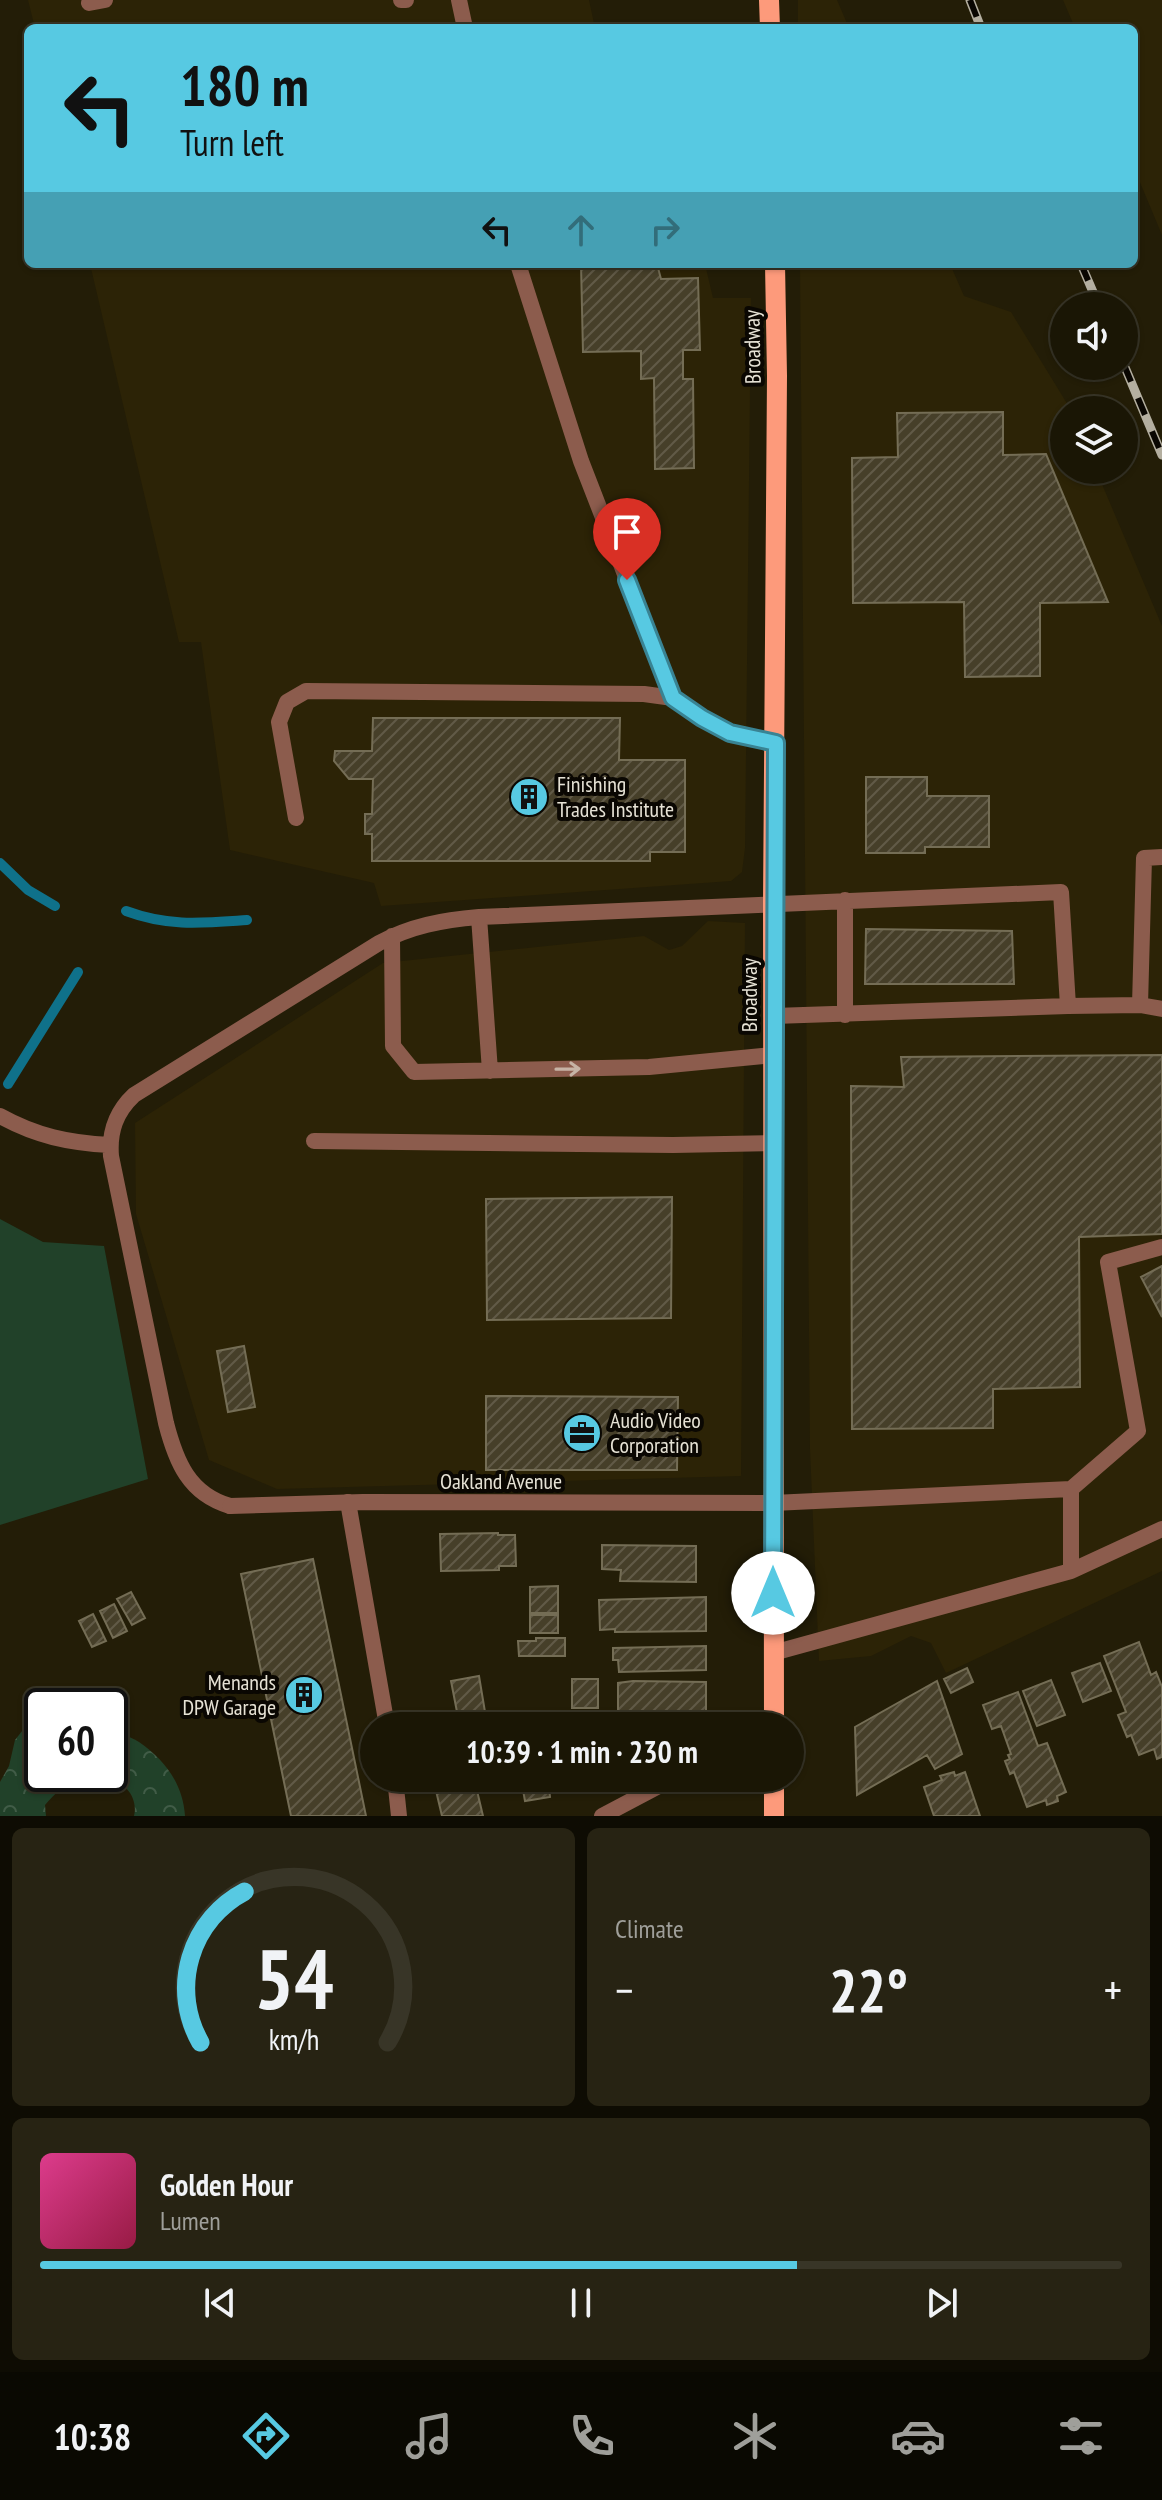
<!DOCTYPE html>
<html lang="en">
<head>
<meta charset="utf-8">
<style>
	:root { --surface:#1a1605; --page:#272313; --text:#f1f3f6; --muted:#9f9f9a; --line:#383527; --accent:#57c9e2 }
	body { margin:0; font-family:"PT Sans Narrow",sans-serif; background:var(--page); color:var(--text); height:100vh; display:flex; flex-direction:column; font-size:30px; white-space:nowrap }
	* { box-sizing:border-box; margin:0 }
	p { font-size:26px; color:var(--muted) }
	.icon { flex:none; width:44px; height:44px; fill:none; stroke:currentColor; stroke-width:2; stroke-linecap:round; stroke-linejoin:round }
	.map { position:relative; height:1816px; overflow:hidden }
	.sheet { display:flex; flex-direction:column; gap:12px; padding:12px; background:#0e0c03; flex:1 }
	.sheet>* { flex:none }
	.banner { position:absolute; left:24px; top:24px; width:1114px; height:244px; border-radius:12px; box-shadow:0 2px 6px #0004,0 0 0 2px var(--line); background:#57c9e2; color:#111; overflow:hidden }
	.fabs { position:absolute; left:1050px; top:292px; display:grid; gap:16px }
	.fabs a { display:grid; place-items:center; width:88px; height:88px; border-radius:50%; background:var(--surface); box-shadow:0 2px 6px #0004,0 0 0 2px var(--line); font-size:40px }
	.speed { position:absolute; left:24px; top:1688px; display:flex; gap:16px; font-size:40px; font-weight:700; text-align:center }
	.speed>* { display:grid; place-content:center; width:104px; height:104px; border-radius:50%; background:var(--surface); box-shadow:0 2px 6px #0004,0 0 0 2px var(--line); line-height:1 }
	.speed .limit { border:4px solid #111; border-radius:12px; background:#fff; color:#111 }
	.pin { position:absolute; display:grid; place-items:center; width:68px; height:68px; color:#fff; margin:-82px -34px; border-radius:50% 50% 50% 0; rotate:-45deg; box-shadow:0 0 8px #0007 }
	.pin .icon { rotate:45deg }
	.me { position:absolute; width:88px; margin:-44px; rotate:0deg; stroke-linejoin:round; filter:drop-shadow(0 0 6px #0008) }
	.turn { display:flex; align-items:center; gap:28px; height:168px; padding:0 24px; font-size:36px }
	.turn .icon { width:104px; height:104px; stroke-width:2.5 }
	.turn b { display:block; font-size:56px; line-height:68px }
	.lanes { display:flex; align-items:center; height:76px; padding:0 24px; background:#0003; justify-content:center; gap:40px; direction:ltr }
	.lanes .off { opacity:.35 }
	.big { font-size:60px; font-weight:800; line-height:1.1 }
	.sheet .tile { flex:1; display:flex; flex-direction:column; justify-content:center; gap:12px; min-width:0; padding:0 28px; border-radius:12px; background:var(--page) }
	.sheet .dial { align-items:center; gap:0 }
	.dial svg { height:208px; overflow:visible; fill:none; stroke:var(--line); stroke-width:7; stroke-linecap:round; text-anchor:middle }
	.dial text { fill:var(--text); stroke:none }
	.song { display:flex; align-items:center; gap:24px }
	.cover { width:96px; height:96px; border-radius:12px; background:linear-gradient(135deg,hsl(330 70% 55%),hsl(340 70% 35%)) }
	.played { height:8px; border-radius:4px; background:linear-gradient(90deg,var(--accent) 70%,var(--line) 70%) }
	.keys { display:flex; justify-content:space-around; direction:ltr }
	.heat { display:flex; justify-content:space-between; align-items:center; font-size:44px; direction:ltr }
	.sheet .tiles { flex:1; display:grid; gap:12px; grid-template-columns:1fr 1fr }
	.tile:last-child { grid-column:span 2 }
	.trip { position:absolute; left:360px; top:1712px; width:444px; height:80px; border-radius:40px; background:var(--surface); box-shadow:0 2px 6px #0004,0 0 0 2px var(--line); font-weight:800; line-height:80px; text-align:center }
	.menu { display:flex; height:128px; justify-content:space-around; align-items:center; background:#0a0902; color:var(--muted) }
	.menu .icon { width:56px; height:56px }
	.menu .active { color:var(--accent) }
	.menu b { font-size:36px; color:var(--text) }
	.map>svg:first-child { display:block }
	.built { fill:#2c2306 }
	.grass { fill:#214129 }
	.forest { fill:url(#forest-crowns) }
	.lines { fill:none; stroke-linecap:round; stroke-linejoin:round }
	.stream { stroke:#0f718a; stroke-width:10 }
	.building { fill:url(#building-hatch); stroke:#746d55; stroke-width:2 }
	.lane { stroke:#8c5c4d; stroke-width:16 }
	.street { stroke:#8c5c4d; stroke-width:16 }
	.primary { stroke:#fd9a7b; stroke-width:20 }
	.rail-casing { stroke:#b4afa0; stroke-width:9 }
	.rail { stroke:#0a0702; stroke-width:6; stroke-dasharray:18; stroke-linecap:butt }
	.oneway { stroke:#c6b3a5 }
	.route-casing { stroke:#398393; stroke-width:20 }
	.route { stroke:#57c9e2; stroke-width:14 }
	.labels { text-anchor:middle; stroke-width:8; stroke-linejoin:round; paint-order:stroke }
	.street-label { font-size:22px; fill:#e6e2d5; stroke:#0a0702 }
	.poi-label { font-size:22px; fill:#e6e2d5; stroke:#0a0702; text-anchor:start }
</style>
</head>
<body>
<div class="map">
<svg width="1162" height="1816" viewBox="0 0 1162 1816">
	<defs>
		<pattern id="forest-crowns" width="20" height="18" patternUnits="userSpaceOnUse" patternTransform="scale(2)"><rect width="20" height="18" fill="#214129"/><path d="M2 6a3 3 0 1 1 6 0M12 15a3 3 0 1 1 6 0" fill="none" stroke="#415c47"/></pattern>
		<pattern id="building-hatch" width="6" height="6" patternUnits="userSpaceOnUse" patternTransform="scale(2)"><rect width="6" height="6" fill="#463f29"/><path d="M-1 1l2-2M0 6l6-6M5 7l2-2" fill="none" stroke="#615a47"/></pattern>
	</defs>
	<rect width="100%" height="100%" fill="#231d07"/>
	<!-- built -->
	<path class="built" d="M28,0H589L595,28H35Z
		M798,0H837L849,28H798Z
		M1063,0H1162V235L1134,168V28H1075Z
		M90,264H705L713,298H751L745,848L742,872L731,881L381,906L374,883L230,850L201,642H179Z
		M800,264H950L964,296L1011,312L1071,410H1064V470H1096L1162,626V1571L946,1673L931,1643L911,1636L871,1656L819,1661L810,1449Z
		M708,921L745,923L741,1476L277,1489L209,1460L136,1214L135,1123L383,963L644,936L669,950L682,946Z"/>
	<!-- grass -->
	<path class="grass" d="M0,1219L43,1242L104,1246L148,1479L0,1525Z"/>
	<!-- forest -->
	<path class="forest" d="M42,1716V1774H110V1728C119,1734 130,1736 139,1742C165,1760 183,1784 185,1816H134C140,1791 114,1773 91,1776C72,1777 56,1792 45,1805L46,1816H0V1782L9,1766L15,1740L30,1721Z"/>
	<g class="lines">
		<!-- stream -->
		<path class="stream" d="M0,863L28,890L55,906
			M126,911C169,927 203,923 247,920
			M8,1084L78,972"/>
	</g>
	<!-- building -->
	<path class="building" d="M581,264H657L661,279L698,278L700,350H683V379H693L694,468L655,469L654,378L641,379V351L583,352Z
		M1003,412V455L1046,454L1108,602L1040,603V676L965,677L964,602L853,603L852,458L898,457L897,413Z
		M373,718H620L619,760H685V852H650V861H372V834H365V814H372L373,779H349L334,761L335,751H372Z
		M866,777H927V796H989V847H925V853H866Z
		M866,929L1012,931L1014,984H865Z
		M1162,1055V1234L1079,1237L1080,1387L993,1389V1428L852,1429L851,1086L904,1087L901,1057Z
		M672,1197L671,1318L487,1320L486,1199Z
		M1162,1266V1317L1141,1277Z
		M244,1346L255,1407L228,1412L217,1351Z
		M486,1396L678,1397L677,1470H486Z
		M498,1533V1535H515L516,1566H499V1570L441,1571L440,1534Z
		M602,1545L696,1546V1582L620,1581L621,1570L602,1569Z
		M313,1559L366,1816H291L241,1574Z
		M558,1586V1613H530V1587Z
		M131,1592L145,1618L132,1625L117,1599Z
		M706,1597V1631L615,1632V1629L600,1630L599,1600Z
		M114,1604L127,1631L113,1638L100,1611Z
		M93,1614L106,1641L92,1647L79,1621Z
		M530,1615H558V1633H530Z
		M536,1638H565V1656H519L518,1641H536Z
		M1139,1642L1151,1675L1156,1672L1162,1687V1757L1157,1759L1154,1749L1139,1755L1131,1735L1127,1737L1118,1715L1126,1712L1104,1656Z
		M706,1646V1670L619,1672L618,1660H613V1648Z
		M1100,1663L1111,1691L1083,1702L1072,1673Z
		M967,1668L973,1682L951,1693L944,1679Z
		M479,1676L485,1712L458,1717L451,1681Z
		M572,1679H598V1708H572Z
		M1051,1680L1065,1715L1037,1726L1023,1691Z
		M633,1681L706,1682V1718L618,1716V1683Z
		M937,1681L962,1754L935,1769L927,1755L857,1795L855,1727Z
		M1018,1692L1038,1746L1047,1743L1066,1792L1057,1796L1058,1801L1047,1805L1046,1800L1027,1807L1014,1772L1010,1774L1005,1761L1010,1759L1008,1755L1011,1754L1001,1726L992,1729L983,1705Z
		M954,1772L955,1776L965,1772L980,1816H934L924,1787L942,1780L940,1776Z
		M433,1778H474L483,1816H442Z
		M507,1778H548L550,1797L525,1801L523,1790L509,1792Z"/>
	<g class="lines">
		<!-- lane -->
		<path class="lane" d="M401,0H406
			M459,0L465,28
			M89,3L105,0
			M518,264L581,461L673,698
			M296,818L279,722L287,702L306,691L644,694L673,698L702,718L730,733L776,743
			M479,917L490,1071
			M392,936L393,1046L414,1072L649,1067L773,1055
			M1140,1005L1162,1009
			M1068,1006L1140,1005L1144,858L1162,857
			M845,1015V900
			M0,1116C36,1136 69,1143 110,1145
			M314,1141L673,1145L774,1143
			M1071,1489L1138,1431L1108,1262L1162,1247
			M348,1502L387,1726
			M773,1503L1071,1489V1571L773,1653
			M230,1506C189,1494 176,1462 166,1423L111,1156C109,1131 116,1112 134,1095L379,943C411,926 442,920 479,917L1061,892L1068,1006L774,1016
			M1071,1571L1162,1529
			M395,1778L399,1816"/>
		<!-- street -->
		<path class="street" d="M230,1506L363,1502L773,1503
			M602,1816L674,1778"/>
		<!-- primary -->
		<path class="primary" d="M769,0L770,28
			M774,1726L773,903L777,376L775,264
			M774,1778V1816"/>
		<!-- rail casing -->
		<g class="rail-casing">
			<path id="rail" d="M970,0L981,28
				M1081,264L1099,306
				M1124,365L1162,455"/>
		</g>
		<!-- rail -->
		<use href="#rail" class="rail"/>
	</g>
	<!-- one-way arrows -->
	<defs><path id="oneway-shaft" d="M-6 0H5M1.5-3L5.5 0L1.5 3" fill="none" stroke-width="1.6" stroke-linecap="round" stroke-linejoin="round" transform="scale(2)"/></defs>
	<use class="oneway" href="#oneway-shaft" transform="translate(568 1069) rotate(-1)"/>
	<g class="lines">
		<!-- route casing -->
		<g class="route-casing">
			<path id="route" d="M627,580L673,698L702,718L730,733L776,743L773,1593"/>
		</g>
		<!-- route -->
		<use href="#route" class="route"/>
	</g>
	<!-- icons -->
	<defs>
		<g id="building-disc" transform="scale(2)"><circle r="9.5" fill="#57c9e2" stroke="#0a0702"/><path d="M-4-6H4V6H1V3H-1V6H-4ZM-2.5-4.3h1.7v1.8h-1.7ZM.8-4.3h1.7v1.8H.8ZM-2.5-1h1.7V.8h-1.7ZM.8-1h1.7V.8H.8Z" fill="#111"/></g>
		<g id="office-disc" transform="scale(2)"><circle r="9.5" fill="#57c9e2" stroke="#0a0702"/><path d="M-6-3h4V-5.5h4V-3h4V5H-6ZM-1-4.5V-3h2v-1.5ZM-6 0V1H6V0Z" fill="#111"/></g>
	</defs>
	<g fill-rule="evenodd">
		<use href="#building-disc" x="529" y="797"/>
		<use href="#office-disc" x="582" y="1433"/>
		<use href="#building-disc" x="304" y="1695"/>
	</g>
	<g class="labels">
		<!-- street labels -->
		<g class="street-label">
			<text transform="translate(752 347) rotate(-91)" y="8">Broadway</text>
			<text transform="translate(749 995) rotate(-90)" y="8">Broadway</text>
			<text x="501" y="1489">Oakland Avenue</text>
		</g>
		<!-- poi labels -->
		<g class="poi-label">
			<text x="557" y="792">Finishing<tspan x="557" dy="25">Trades Institute</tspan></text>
			<text x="610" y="1428">Audio Video<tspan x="610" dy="25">Corporation</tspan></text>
			<text x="276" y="1690" text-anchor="end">Menands<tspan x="276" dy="25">DPW Garage</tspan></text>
		</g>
	</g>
</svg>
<div class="fabs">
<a><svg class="icon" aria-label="sound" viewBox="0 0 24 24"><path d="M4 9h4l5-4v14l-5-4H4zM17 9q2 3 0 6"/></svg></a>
<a><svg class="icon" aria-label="layers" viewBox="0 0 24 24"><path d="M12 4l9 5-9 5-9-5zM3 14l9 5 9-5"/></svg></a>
</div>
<div class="speed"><div class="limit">60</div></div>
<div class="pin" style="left:627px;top:580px;background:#d93025"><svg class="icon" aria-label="arrive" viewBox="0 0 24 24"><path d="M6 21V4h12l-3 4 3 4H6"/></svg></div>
<svg class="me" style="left:773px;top:1593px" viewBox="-20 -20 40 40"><circle r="19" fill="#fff"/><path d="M0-13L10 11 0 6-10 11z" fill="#57c9e2"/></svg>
<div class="trip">10:39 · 1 min · 230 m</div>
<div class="banner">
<div class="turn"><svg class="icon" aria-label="left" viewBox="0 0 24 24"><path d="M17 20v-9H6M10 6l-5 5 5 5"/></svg><div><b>180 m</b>Turn left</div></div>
<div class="lanes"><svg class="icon" aria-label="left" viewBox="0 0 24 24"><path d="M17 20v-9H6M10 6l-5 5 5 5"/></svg><svg class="icon off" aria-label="ahead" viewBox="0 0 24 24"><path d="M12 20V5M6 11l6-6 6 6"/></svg><svg class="icon off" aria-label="right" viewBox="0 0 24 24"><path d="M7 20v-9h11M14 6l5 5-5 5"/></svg></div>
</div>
</div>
<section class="sheet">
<div class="tiles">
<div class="tile dial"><svg viewBox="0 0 100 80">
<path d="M14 69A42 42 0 1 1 86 69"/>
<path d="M14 69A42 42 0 0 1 31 11" stroke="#57c9e2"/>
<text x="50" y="56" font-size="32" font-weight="700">54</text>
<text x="50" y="72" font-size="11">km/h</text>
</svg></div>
<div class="tile"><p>Climate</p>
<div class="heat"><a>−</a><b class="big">22°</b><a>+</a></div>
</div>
<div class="tile">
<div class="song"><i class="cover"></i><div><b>Golden Hour</b><p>Lumen</p></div></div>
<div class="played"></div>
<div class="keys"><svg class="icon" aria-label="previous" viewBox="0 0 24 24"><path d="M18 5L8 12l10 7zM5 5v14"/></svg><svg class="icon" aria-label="pause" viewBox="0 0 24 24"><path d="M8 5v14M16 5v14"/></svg><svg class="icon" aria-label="next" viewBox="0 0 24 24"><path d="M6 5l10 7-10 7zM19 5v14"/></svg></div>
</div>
</div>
</section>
<nav class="menu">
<b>10:38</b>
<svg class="icon active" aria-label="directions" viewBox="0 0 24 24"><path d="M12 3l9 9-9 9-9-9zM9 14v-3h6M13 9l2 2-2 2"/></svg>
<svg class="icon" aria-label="music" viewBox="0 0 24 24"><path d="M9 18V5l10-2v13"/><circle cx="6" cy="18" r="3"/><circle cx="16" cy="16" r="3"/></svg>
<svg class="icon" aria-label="phone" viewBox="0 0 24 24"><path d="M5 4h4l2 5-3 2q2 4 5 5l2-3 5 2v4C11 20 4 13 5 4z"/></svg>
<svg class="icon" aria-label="climate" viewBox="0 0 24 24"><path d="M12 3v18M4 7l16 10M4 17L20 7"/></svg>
<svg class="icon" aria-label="car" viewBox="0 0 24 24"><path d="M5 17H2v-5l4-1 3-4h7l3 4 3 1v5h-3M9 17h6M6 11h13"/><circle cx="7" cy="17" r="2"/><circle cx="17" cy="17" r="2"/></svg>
<svg class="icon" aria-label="filters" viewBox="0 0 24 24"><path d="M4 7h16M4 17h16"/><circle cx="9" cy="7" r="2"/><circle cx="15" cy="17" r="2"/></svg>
</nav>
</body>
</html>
